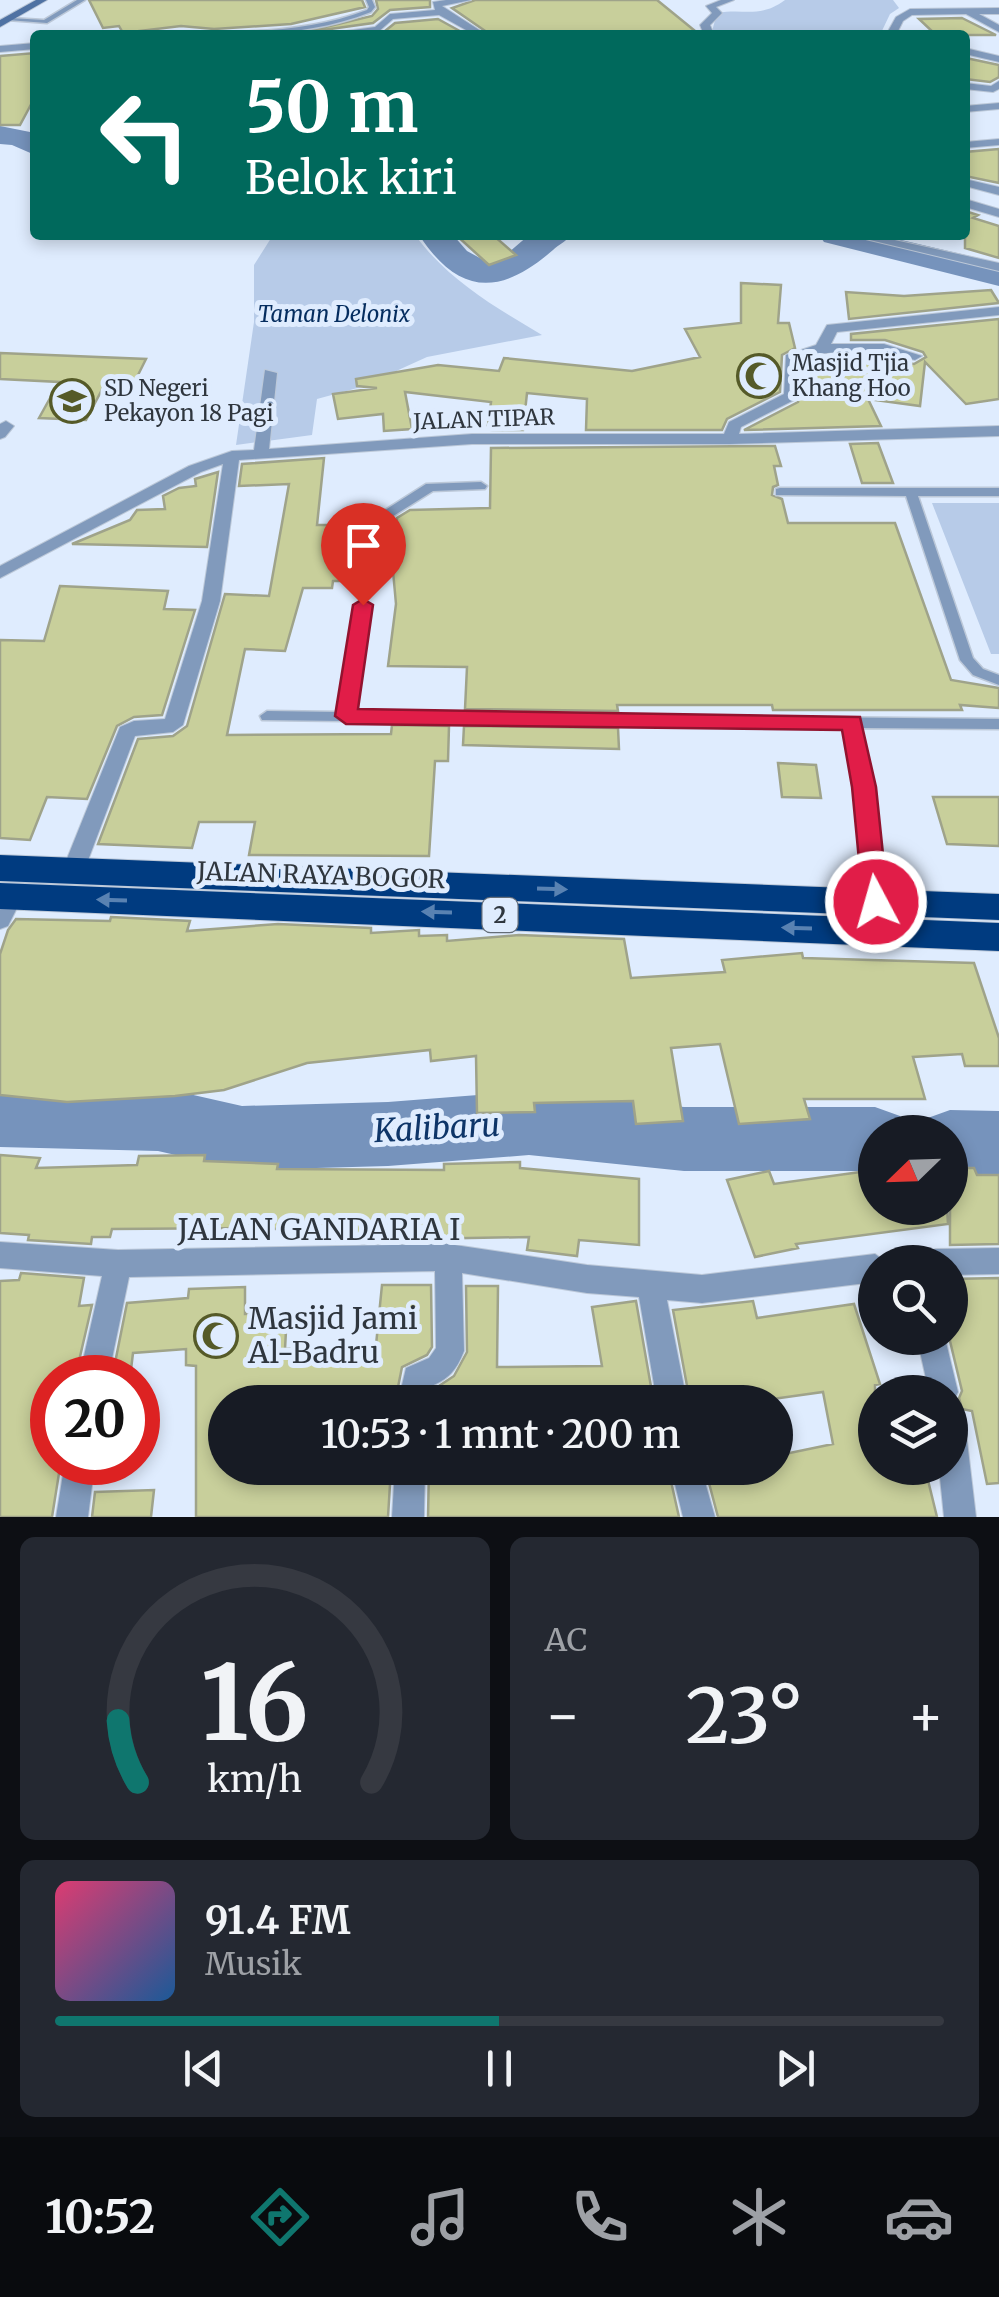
<!DOCTYPE html>
<html lang="id">
<head>
<meta charset="utf-8">
<style>
	:root { --surface:#171b24; --page:#242831; --text:#f1f3f6; --muted:#9ea1a6; --line:#363941; --accent:#0f766e }
	body { margin:0; font-family:Merriweather,serif; background:var(--page); color:var(--text); height:100vh; display:flex; flex-direction:column; font-size:38px; white-space:nowrap }
	* { box-sizing:border-box; margin:0 }
	p { font-size:32px; color:var(--muted) }
	.icon { flex:none; width:55px; height:55px; fill:none; stroke:currentColor; stroke-width:2; stroke-linecap:round; stroke-linejoin:round }
	.map { position:relative; height:1517px; overflow:hidden }
	.drawer { display:flex; flex-direction:column; gap:20px; padding:20px; background:#0d0f14; flex:1 }
	.drawer>* { flex:none }
	.top-card { position:absolute; left:30px; top:30px; width:940px; height:210px; border-radius:10px; box-shadow:0 5px 15px #0003; background:#00695c; color:#fff; overflow:hidden }
	.needle { width:65px; rotate:247deg }
	.buttons { position:absolute; left:858px; top:1115px; display:grid; gap:20px }
	.buttons a { display:grid; place-items:center; width:110px; height:110px; border-radius:50%; background:var(--surface); box-shadow:0 5px 15px #0003; font-size:50px }
	.speed { position:absolute; left:30px; top:1355px; display:flex; gap:20px; font-size:50px; font-weight:700; text-align:center }
	.speed>* { display:grid; place-content:center; width:130px; height:130px; border-radius:50%; background:var(--surface); box-shadow:0 5px 15px #0003; line-height:1 }
	.speed .limit { border:15px solid #d22; background:#fff; color:#111 }
	.pin { position:absolute; display:grid; place-items:center; width:85px; height:85px; color:#fff; margin:-102px -42px; border-radius:50% 50% 50% 0; rotate:-45deg; box-shadow:0 0 10px #0007 }
	.pin .icon { rotate:45deg }
	.me { position:absolute; width:110px; margin:-55px; rotate:354deg; stroke-linejoin:round; filter:drop-shadow(0 0 8px #0008) }
	.turn { display:flex; align-items:center; gap:35px; height:210px; padding:0 50px; font-size:45px }
	.turn .icon { width:130px; height:130px; stroke-width:2.5 }
	.turn b { display:block; font-size:70px; line-height:85px }
	.big { font-size:75px; font-weight:600; line-height:1.1 }
	.drawer .tile { flex:1; display:flex; flex-direction:column; justify-content:center; gap:15px; min-width:0; padding:0 35px; border-radius:15px; background:var(--page) }
	.drawer .dial { align-items:center; gap:0 }
	.dial svg { height:260px; overflow:visible; fill:none; stroke:var(--line); stroke-width:7; stroke-linecap:round; text-anchor:middle }
	.dial text { fill:var(--text); stroke:none }
	.song { display:flex; align-items:center; gap:30px }
	.cover { width:120px; height:120px; border-radius:15px; background:linear-gradient(135deg,hsl(340 70% 55%),hsl(210 70% 35%)) }
	.played { height:10px; border-radius:5px; background:linear-gradient(90deg,var(--accent) 50%,var(--line) 50%) }
	.keys { display:flex; justify-content:space-around; direction:ltr }
	.heat { display:flex; justify-content:space-between; align-items:center; font-size:55px; direction:ltr }
	.drawer .tiles { flex:1; display:grid; gap:20px; grid-template-columns:1fr 1fr }
	.tile:last-child { grid-column:span 2 }
	.trip { position:absolute; left:208px; top:1385px; width:585px; height:100px; border-radius:50px; background:var(--surface); box-shadow:0 5px 15px #0003; font-weight:600; line-height:100px; text-align:center }
	.dock { display:flex; height:160px; justify-content:space-around; align-items:center; background:#090b0e; color:var(--muted) }
	.dock .icon { width:70px; height:70px }
	.dock .active { color:var(--accent) }
	.dock b { font-size:45px; color:var(--text) }
	.map>svg:first-child { display:block }
	.green { fill:#b7cbe8 }
	.lines { fill:none; stroke-linecap:round; stroke-linejoin:round }
	.river { fill:#7693bc; fill-rule:evenodd }
	.building { fill:#c8cf9b; stroke:#9fa38a; stroke-width:2.5 }
	.lane-casing { stroke:#bcc8d8; stroke-width:3 }
	.street-casing { stroke:#bcc8d8; stroke-width:2 }
	.secondary-casing { stroke:#bcc8d8; stroke-width:2 }
	.highway-casing { stroke:#bcc8d8; stroke-width:2 }
	.lane { fill:#819abc; fill-rule:evenodd }
	.street { fill:#819abc; fill-rule:evenodd }
	.secondary { fill:#4f72a3; fill-rule:evenodd }
	.highway { fill:#003b80; fill-rule:evenodd }
	.oneway { fill:#5982b2 }
	.route { fill:#e11d48; stroke:#92132f; stroke-width:2.5 }
	.labels { text-anchor:middle; stroke-width:10; stroke-linejoin:round; paint-order:stroke }
	.far-park-label { font-size:22px; font-style:italic; fill:#052d5f; stroke:#dfecfe }
	.far-poi-label { font-size:22px; fill:#2f363e; stroke:#dfecfe; text-anchor:start }
	.far-street-label { font-size:22px; fill:#2f363e; stroke:#dfecfe }
	.shield { fill:#dfecfe; stroke:#646d78; stroke-width:2.5 }
	.shield-label { font-size:22px; font-weight:bold; fill:#2f363e }
	.street-label { font-size:25px; fill:#2f363e; stroke:#dfecfe }
	.near-street-label { font-size:30px; fill:#2f363e; stroke:#dfecfe }
	.near-poi-label { font-size:30px; fill:#2f363e; stroke:#dfecfe; text-anchor:start }
	.near-water-label { font-size:32px; font-style:italic; fill:#0e3568; stroke:#dfecfe }
</style>
</head>
<body>
<div class="map">
<svg width="999" height="1517" viewBox="0 0 999 1517">
	<rect width="100%" height="100%" fill="#dfecfe"/>
	<!-- green -->
	<path class="green" d="M785,0H893L899,8L890,14L880,35H711L717,13C745,8 759,19 785,0Z
		M273,235H415C448,280 495,307 542,335L427,357L361,387L317,399L312,435L236,445L254,322V265Z
		M932,503H999V654H991Z"/>
	<g class="lines">
		<!-- river -->
		<path class="river" d="M0,126L35,133V155L12,145L0,144Z
			M419,235H453L467,251L489,263L502,258L529,235H570C565,243 559,244 553,250C500,296 459,296 419,235Z
			M819,235H880L991,261L999,263V286L824,242Z
			M0,1085L158,1087L242,1106L388,1102L529,1091L684,1107H875L900,1116L907,1132H875V1171H684L529,1155L388,1166L242,1170L158,1151L0,1147Z
			M950,1110L999,1111V1175L950,1174V1132H919L925,1119Z"/>
	</g>
	<!-- building -->
	<path class="building" d="M89,0H362L365,7L291,24L214,29L181,26L123,33L119,26L103,28Z
		M376,0H430V7L390,10L373,23L316,31L313,35H292L372,16L378,9Z
		M475,0H657L700,35H491L452,8Z
		M962,18L996,35H936L919,19Z
		M438,19L467,35H380L395,23Z
		M35,53V97L20,125H0V56Z
		M966,58L999,65V77L990,82L965,79Z
		M999,149V183L965,176V152Z
		M965,211L978,215L973,218L999,226V258L965,248Z
		M456,235H493L516,255L489,265Z
		M741,283L781,285L778,323H789L795,348L782,355L780,392L727,419L722,430H586L587,399L527,393L523,430H492V425H488L491,402L405,392L412,429L384,431L383,414L338,419L333,394L377,388L357,386L356,379L438,365L499,371L504,358L632,371L700,357L685,329L741,323Z
		M991,290L999,303L849,319L846,292L904,296Z
		M999,319V399L966,404L925,362L920,406L868,399L881,426L744,430L798,402L803,361L857,356L914,364L926,357L923,352L885,340H851V334Z
		M0,353L146,359L133,385L105,384L86,420L39,418L59,382L0,379Z
		M878,443L893,483H862L850,444Z
		M775,446L781,466H774L778,485L773,487L772,495L782,499L788,523H895L951,680L999,688V708L960,705L962,710H773L772,705H617L618,711L465,709L467,667L388,666L396,604L390,538H396L397,518L410,510L490,508L491,448Z
		M324,458L317,525H338L336,538H352L347,581H333L332,588H303L285,651L245,649L227,735L391,734L392,725L449,726L448,761H435L429,856L249,855L255,822H199L192,848L98,844L138,739L173,736L187,726L225,594L269,596L289,484L239,486L242,464Z
		M218,472L207,547L72,544L130,520L137,510L165,509L163,496L179,488L196,486L195,479Z
		M60,586L168,591L164,609L195,610L162,715L134,717L117,726L87,799L47,797L30,840L0,838V640L44,641Z
		M464,726L618,728L619,749L463,745Z
		M778,763L816,765L821,798L782,797Z
		M933,797H999V846L947,844Z
		M111,917L190,921L187,931L278,924L371,928V933L419,930V936L447,935V941L519,935L624,939L631,978L725,972L722,960L802,953L803,958L974,963L999,1038V1066H965L962,1054L913,1057L925,1099H804L810,1119L739,1124L720,1044L671,1048L683,1121L636,1124L633,1101L534,1103L535,1112L477,1113L476,1056L431,1061L430,1050L307,1063L224,1090L175,1096L67,1102L0,1095V954L8,930L16,919L110,921Z
		M0,1155L40,1158L36,1168L137,1165L139,1156L205,1155L204,1161L278,1164L277,1169L444,1170V1164L520,1162V1168L639,1179V1245L579,1240L577,1256L527,1250L529,1237L309,1241L310,1232L265,1228L112,1229L110,1237H92L91,1244L28,1240L29,1235L0,1233Z
		M950,1168H974L977,1175H999V1244L950,1245Z
		M875,1170V1208H947L948,1224L796,1244L798,1248L755,1257L727,1180L769,1171L774,1184Z
		M21,1273L84,1278L79,1306L92,1305L75,1378H52V1462L55,1467H60L52,1517H0V1281L19,1280Z
		M999,1278V1483L987,1484L972,1411L962,1409L959,1398L962,1391L950,1341V1279Z
		M382,1285H431L432,1347L427,1355L402,1367L395,1402H225V1468H391L388,1517H196V1366L186,1365V1349L133,1353L130,1378H112L127,1303L188,1298L189,1289L245,1287V1314L287,1313L285,1349L376,1345Z
		M466,1286H498L497,1367L602,1366L592,1307L636,1301L653,1398L623,1402H432L433,1390L454,1376L467,1352Z
		M753,1301L757,1318L854,1304L880,1384L875,1385V1468H925L937,1517H718L705,1468H775V1456L833,1444L823,1392L751,1402H690L673,1310Z
		M429,1468H668L679,1517H428Z
		M154,1490L151,1517H92L95,1492Z"/>
	<g class="lines">
		<!-- lane casing -->
		<g class="lane-casing">
			<path id="lane" d="M77,0H85L47,23L7,20L10,18L44,20Z
				M366,0H372L375,7L371,12C303,39 230,35 158,35L162,33C231,32 302,35 367,10L369,7Z
				M481,482L487,486L485,489L433,491L379,525L374,531L371,595L369,598H359L357,595L362,530L371,519L426,484Z
				M780,488H999V496H918L973,658L983,669L999,675V685L973,675L960,660L906,496L776,495V489Z
				M363,601L370,605L354,712L999,719V729L860,728L872,787L889,931L887,936L881,938L875,936L873,931L856,787L846,727L262,720L260,716L267,711L339,712L356,605Z"/>
		</g>
		<!-- street casing -->
		<g class="street-casing">
			<path id="street" d="M446,0H471L442,6L487,35H475L439,15L393,19L378,32L317,35L375,27L390,14L435,10L433,2Z
				M721,0H734L716,7L722,13L710,25L714,35H704L700,25L712,13L706,6Z
				M999,8V14H979L999,25V32L966,14L912,15L903,21L896,35H886L896,17L910,9Z
				M35,43V49L0,52V46Z
				M965,48L999,56V62L965,54Z
				M999,81V89L993,92L965,89V83L991,86Z
				M999,103V109L965,112V106Z
				M999,139V145L965,148V142Z
				M965,179L999,187V195L965,186Z
				M965,199L999,209V217L965,207Z
				M849,235H872L999,263V271Z
				M999,307V315L837,332L831,344H884L922,356L915,360C877,351 838,348 800,358L796,399L741,427L739,434L999,426V436L730,444H472L239,460L220,601L183,725L173,732L135,736L84,871L81,877H65L62,871L120,727L134,721L165,719L202,601L223,464L201,472L0,578V566L189,466L232,451L254,450L265,370L277,373L269,449L472,434H724L729,422L784,394L786,355L816,345L827,325Z
				M6,421L14,426L5,437L0,439V424Z
				M12,887L20,890L23,896L8,926L0,929V898L4,890Z
				M0,1242L118,1250L448,1244L587,1265L702,1275L875,1254L886,1262H875V1282L702,1303L667,1300L687,1402H657L639,1297L587,1293L462,1273L464,1351C456,1371 449,1379 429,1387L428,1402H398L406,1368L429,1358L436,1348L435,1271L129,1277L108,1378H79L102,1276L0,1268Z
				M999,1248V1274L950,1275V1262H922L926,1252L936,1249Z
				M917,1338H945L958,1392L953,1402L950,1404V1392H929Z
				M950,1409L961,1413L965,1424L976,1517H944L939,1468H950Z
				M65,1462H95L88,1517H56Z
				M395,1468H425L424,1517H392Z
				M671,1468H701L715,1517H683Z"/>
		</g>
		<!-- secondary casing -->
		<g class="secondary-casing">
			<path id="secondary" d="M36,0H47L0,27V20Z"/>
		</g>
		<!-- highway casing -->
		<g class="highway-casing">
			<path id="highway" d="M0,855L999,894V920L0,881Z
				M0,883L999,923V951L0,909Z"/>
		</g>
		<!-- lane -->
		<use href="#lane" class="lane"/>
		<!-- street -->
		<use href="#street" class="street"/>
		<!-- secondary -->
		<use href="#secondary" class="secondary"/>
		<!-- highway -->
		<use href="#highway" class="highway"/>
	</g>
	<!-- one-way arrows -->
	<defs><path id="oneway-solid" d="M-6-.8H1V-3.2L6.5 0L1 3.2V.8H-6Z" transform="scale(2.5)"/></defs>
	<g class="oneway">
		<use href="#oneway-solid" transform="translate(552 889) rotate(2)"/>
		<use href="#oneway-solid" transform="translate(112 900) rotate(-178)"/>
		<use href="#oneway-solid" transform="translate(437 912) rotate(-178)"/>
		<use href="#oneway-solid" transform="translate(797 928) rotate(-178)"/>
	</g>
	<!-- route -->
	<path class="route" d="M363,599L373,605L358,709L860,717L876,787L888,902L885,909H867L863,902L852,787L842,730L346,724L335,716L353,605Z"/>
	<!-- icons -->
	<defs>
		<g id="mosque-ring" transform="scale(2.25)"><circle r="9.5" fill="#dfecfe" stroke="#555a28" stroke-width="1.5"/><path d="M3.5-4.9A6 6 0 1 0 3.5 4.9A5 5 0 1 1 3.5-4.9Z" fill="#555a28"/></g>
		<g id="school-ring" transform="scale(2.25)"><circle r="9.5" fill="#dfecfe" stroke="#555a28" stroke-width="1.5"/><path d="M0-5L7-2L0 1L-7-2ZM-4 1L0 2.5L4 1V4Q0 6-4 4Z" fill="#555a28"/></g>
	</defs>
	<g fill-rule="evenodd">
		<use href="#mosque-ring" x="759" y="376"/>
		<use href="#school-ring" x="72" y="401"/>
		<use href="#mosque-ring" x="216" y="1336"/>
	</g>
	<g class="labels">
		<!-- far-park labels -->
		<g class="far-park-label">
			<text x="334" y="322">Taman Delonix</text>
		</g>
		<!-- far-poi labels -->
		<g class="far-poi-label">
			<text x="792" y="371">Masjid Tjia<tspan x="792" dy="25">Khang Hoo</tspan></text>
			<text x="104" y="396">SD Negeri<tspan x="104" dy="25">Pekayon 18 Pagi</tspan></text>
		</g>
		<!-- far-street labels -->
		<g class="far-street-label">
			<text transform="translate(484 419) rotate(-2)" y="8">JALAN TIPAR</text>
		</g>
		<!-- shield labels -->
		<rect class="shield" x="482.5" y="898" width="35" height="34" rx="8"/>
		<g class="shield-label">
			<text x="500" y="923">2</text>
		</g>
		<!-- street labels -->
		<g class="street-label">
			<text transform="translate(321 875) rotate(2)" y="9">JALAN RAYA BOGOR</text>
		</g>
		<!-- near-street labels -->
		<g class="near-street-label">
			<text x="319" y="1240">JALAN GANDARIA I</text>
		</g>
		<!-- near-poi labels -->
		<g class="near-poi-label">
			<text x="248" y="1329">Masjid Jami<tspan x="248" dy="34">Al-Badru</tspan></text>
		</g>
		<!-- near-water labels -->
		<g class="near-water-label">
			<text transform="translate(437 1128) rotate(-3)" y="11">Kalibaru</text>
		</g>
	</g>
</svg>
<div class="buttons">
<a><svg class="needle" viewBox="-14 -14 28 28"><path d="M0-13l5 13h-10z" fill="#e53935"/><path d="M0 13l5-13h-10z" fill="#9ea1a6"/></svg></a>
<a><svg class="icon" aria-label="search" viewBox="0 0 24 24"><circle cx="10" cy="10" r="6"/><path d="M15 15l6 6"/></svg></a>
<a><svg class="icon" aria-label="layers" viewBox="0 0 24 24"><path d="M12 4l9 5-9 5-9-5zM3 14l9 5 9-5"/></svg></a>
</div>
<div class="speed"><div class="limit">20</div></div>
<div class="pin" style="left:363px;top:605px;background:#d93025"><svg class="icon" aria-label="arrive" viewBox="0 0 24 24"><path d="M6 21V4h12l-3 4 3 4H6"/></svg></div>
<svg class="me" style="left:876px;top:902px" viewBox="-20 -20 40 40"><circle r="17" fill="#e11d48" stroke="#fff" stroke-width="3"/><path d="M0-11L8 9 0 5-8 9z" fill="#fff"/></svg>
<div class="trip">10:53 · 1 mnt · 200 m</div>
<div class="top-card">
<div class="turn"><svg class="icon" aria-label="left" viewBox="0 0 24 24"><path d="M17 20v-9H6M10 6l-5 5 5 5"/></svg><div><b>50 m</b>Belok kiri</div></div>
</div>
</div>
<section class="drawer">
<div class="tiles">
<div class="tile dial"><svg viewBox="0 0 100 80">
<path d="M14 69A42 42 0 1 1 86 69"/>
<path d="M14 69A42 42 0 0 1 8 50" stroke="#0f766e"/>
<text x="50" y="56" font-size="32" font-weight="700">16</text>
<text x="50" y="72" font-size="11">km/h</text>
</svg></div>
<div class="tile"><p>AC</p>
<div class="heat"><a>−</a><b class="big">23°</b><a>+</a></div>
</div>
<div class="tile">
<div class="song"><i class="cover"></i><div><b>91.4 FM</b><p>Musik</p></div></div>
<div class="played"></div>
<div class="keys"><svg class="icon" aria-label="previous" viewBox="0 0 24 24"><path d="M18 5L8 12l10 7zM5 5v14"/></svg><svg class="icon" aria-label="pause" viewBox="0 0 24 24"><path d="M8 5v14M16 5v14"/></svg><svg class="icon" aria-label="next" viewBox="0 0 24 24"><path d="M6 5l10 7-10 7zM19 5v14"/></svg></div>
</div>
</div>
</section>
<nav class="dock">
<b>10:52</b>
<svg class="icon active" aria-label="directions" viewBox="0 0 24 24"><path d="M12 3l9 9-9 9-9-9zM9 14v-3h6M13 9l2 2-2 2"/></svg>
<svg class="icon" aria-label="music" viewBox="0 0 24 24"><path d="M9 18V5l10-2v13"/><circle cx="6" cy="18" r="3"/><circle cx="16" cy="16" r="3"/></svg>
<svg class="icon" aria-label="phone" viewBox="0 0 24 24"><path d="M5 4h4l2 5-3 2q2 4 5 5l2-3 5 2v4C11 20 4 13 5 4z"/></svg>
<svg class="icon" aria-label="climate" viewBox="0 0 24 24"><path d="M12 3v18M4 7l16 10M4 17L20 7"/></svg>
<svg class="icon" aria-label="car" viewBox="0 0 24 24"><path d="M5 17H2v-5l4-1 3-4h7l3 4 3 1v5h-3M9 17h6M6 11h13"/><circle cx="7" cy="17" r="2"/><circle cx="17" cy="17" r="2"/></svg>
</nav>
</body>
</html>
